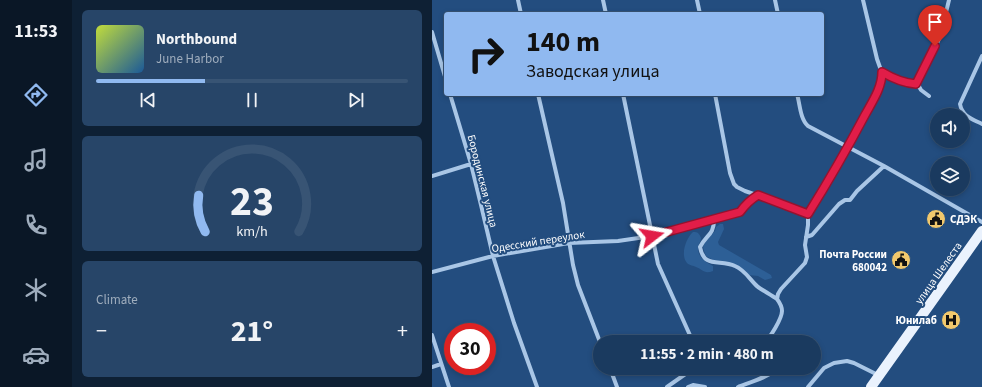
<!DOCTYPE html>
<html lang="en">
<head>
<meta charset="utf-8">
<style>
	:root { --surface:#1a3a5f; --page:#274568; --text:#f1f3f6; --muted:#9fadbd; --line:#385474; --accent:#90b9f0 }
	body { margin:0; font-family:"Source Sans 3",sans-serif; background:var(--page); color:var(--text); height:100vh; display:flex; flex-direction:column; font-size:15px; white-space:nowrap }
	* { box-sizing:border-box; margin:0 }
	p { font-size:13px; color:var(--muted) }
	.icon { flex:none; width:22px; height:22px; fill:none; stroke:currentColor; stroke-width:2; stroke-linecap:round; stroke-linejoin:round }
	.map { position:relative; flex:1; overflow:hidden }
	.side { display:flex; flex-direction:column; gap:10px; padding:10px; background:#0e2034; width:360px }
	.side>* { flex:none }
	.guide { position:absolute; left:12px; top:12px; width:380px; height:84px; border-radius:4px; box-shadow:0 2px 6px #0003,0 0 0 1px var(--line); background:#90b9f0; color:#111; overflow:hidden }
	.fabs { position:absolute; left:498px; top:108px; display:grid; gap:8px }
	.fabs a { display:grid; place-items:center; width:40px; height:40px; border-radius:50%; background:var(--surface); box-shadow:0 2px 6px #0003,0 0 0 1px var(--line); font-size:20px }
	.speed { position:absolute; left:12px; top:323px; display:flex; gap:8px; font-size:20px; font-weight:700; text-align:center }
	.speed>* { display:grid; place-content:center; width:52px; height:52px; border-radius:50%; background:var(--surface); box-shadow:0 2px 6px #0003,0 0 0 1px var(--line); line-height:1 }
	.speed .limit { border:6px solid #d22; background:#fff; color:#111 }
	.pin { position:absolute; display:grid; place-items:center; width:34px; height:34px; color:#fff; margin:-41px -17px; border-radius:50% 50% 50% 0; rotate:-45deg; box-shadow:0 0 4px #0007 }
	.pin .icon { rotate:45deg }
	.me { position:absolute; width:44px; margin:-22px; rotate:76deg; stroke-linejoin:round; filter:drop-shadow(0 0 3px #0008) }
	.turn { display:flex; align-items:center; gap:14px; height:84px; padding:0 16px; font-size:18px }
	.turn .icon { width:52px; height:52px; stroke-width:2.5 }
	.turn b { display:block; font-size:28px; line-height:34px }
	.big { font-size:30px; font-weight:700; line-height:1.1 }
	.side .widget { flex:1; display:flex; flex-direction:column; justify-content:center; gap:6px; min-width:0; padding:0 14px; border-radius:6px; background:var(--page) }
	.side .dial { align-items:center; gap:0 }
	.dial svg { height:104px; overflow:visible; fill:none; stroke:var(--line); stroke-width:7; stroke-linecap:round; text-anchor:middle }
	.dial text { fill:var(--text); stroke:none }
	.song { display:flex; align-items:center; gap:12px }
	.cover { width:48px; height:48px; border-radius:6px; background:linear-gradient(135deg,hsl(70 70% 55%),hsl(210 70% 35%)) }
	.played { height:4px; border-radius:2px; background:linear-gradient(90deg,var(--accent) 35%,var(--line) 35%) }
	.keys { display:flex; justify-content:space-around; direction:ltr }
	.heat { display:flex; justify-content:space-between; align-items:center; font-size:22px; direction:ltr }
	.trip { position:absolute; left:161px; top:335px; width:228px; height:40px; border-radius:20px; background:var(--surface); box-shadow:0 2px 6px #0003,0 0 0 1px var(--line); font-weight:700; line-height:40px; text-align:center }
	main { display:flex; flex:1; min-height:0 }
	.menu { display:flex; flex-direction:column; width:72px; justify-content:space-around; align-items:center; background:#0a1726; color:var(--muted) }
	.menu .icon { width:28px; height:28px }
	.menu .on { color:var(--accent) }
	.menu b { font-size:18px; color:var(--text) }
	.map>svg:first-child { display:block }
	.green { fill:#2d5f96 }
	.lines { fill:none; stroke-linecap:round; stroke-linejoin:round }
	.minor { stroke:#a9c6e6; stroke-width:4 }
	.primary { stroke:#eaf2fd; stroke-width:10 }
	.route-casing { stroke:#92132f; stroke-width:10 }
	.route { stroke:#e11d48; stroke-width:7 }
	.labels { text-anchor:middle; stroke-width:4; stroke-linejoin:round; paint-order:stroke }
	.street-label { font-size:11px; fill:#fff; stroke:#234d7f }
	.poi-label { font-size:11px; font-weight:bold; fill:#fff; stroke:#234d7f; text-anchor:end }
</style>
</head>
<body>
<main>
<nav class="menu">
<b>11:53</b>
<svg class="icon on" aria-label="directions" viewBox="0 0 24 24"><path d="M12 3l9 9-9 9-9-9zM9 14v-3h6M13 9l2 2-2 2"/></svg>
<svg class="icon" aria-label="music" viewBox="0 0 24 24"><path d="M9 18V5l10-2v13"/><circle cx="6" cy="18" r="3"/><circle cx="16" cy="16" r="3"/></svg>
<svg class="icon" aria-label="phone" viewBox="0 0 24 24"><path d="M5 4h4l2 5-3 2q2 4 5 5l2-3 5 2v4C11 20 4 13 5 4z"/></svg>
<svg class="icon" aria-label="climate" viewBox="0 0 24 24"><path d="M12 3v18M4 7l16 10M4 17L20 7"/></svg>
<svg class="icon" aria-label="car" viewBox="0 0 24 24"><path d="M5 17H2v-5l4-1 3-4h7l3 4 3 1v5h-3M9 17h6M6 11h13"/><circle cx="7" cy="17" r="2"/><circle cx="17" cy="17" r="2"/></svg>
</nav>
<section class="side">
<div class="widget">
<div class="song"><i class="cover"></i><div><b>Northbound</b><p>June Harbor</p></div></div>
<div class="played"></div>
<div class="keys"><svg class="icon" aria-label="previous" viewBox="0 0 24 24"><path d="M18 5L8 12l10 7zM5 5v14"/></svg><svg class="icon" aria-label="pause" viewBox="0 0 24 24"><path d="M8 5v14M16 5v14"/></svg><svg class="icon" aria-label="next" viewBox="0 0 24 24"><path d="M6 5l10 7-10 7zM19 5v14"/></svg></div>
</div>
<div class="widget dial"><svg viewBox="0 0 100 80">
<path d="M14 69A42 42 0 1 1 86 69"/>
<path d="M14 69A42 42 0 0 1 9 41" stroke="#90b9f0"/>
<text x="50" y="56" font-size="32" font-weight="700">23</text>
<text x="50" y="72" font-size="11">km/h</text>
</svg></div>
<div class="widget"><p>Climate</p>
<div class="heat"><a>−</a><b class="big">21°</b><a>+</a></div>
</div>
</section>
<div class="map">
<svg width="550" height="387" viewBox="0 0 550 387">
	<rect width="100%" height="100%" fill="#234d7f"/>
	<!-- green -->
	<path class="green" d="M288,224H291L292,229L286,242L287,245L339,275L340,278L333,280L326,276L317,275L290,262L281,260L274,256L272,251L271,247L273,242L283,231L284,227Z
		M261,232C266,232 267,233 269,238C269,241 266,245 266,248C266,258 274,262 281,266V271L278,272C271,273 270,269 264,267C261,265 258,266 255,263C248,255 254,238 261,232Z"/>
	<g class="lines">
		<!-- minor -->
		<path class="minor" d="M86,0L89,14
			M171,0L174,14
			M265,0L268,14
			M343,0L346,14
			M0,32L14,80
			M550,56L528,104C530,116 540,119 550,124
			M450,73C460,78 472,83 485,83L489,90L497,96
			M485,83L508,37L517,0
			M18,94L39,164L49,205L61,256L82,323L105,387
			M106,94L131,203L141,265L146,285L168,342
			M191,94L226,264L261,342
			M283,94L298,173L302,184L305,187L313,191L351,204L376,214
			M365,94C368,104 368,119 376,126L452,166L550,222
			M0,176L39,164
			M282,220C282,235 274,235 268,247C272,269 288,259 303,266C313,270 318,280 326,287C332,291 339,295 345,299
			M374,237L380,235L407,204L413,200H418L425,191L452,166
			M0,272L61,256L137,243L186,241L220,236L308,212C313,205 318,200 326,195
			M0,335L17,387
			M332,342C338,339 350,318 350,311C350,306 348,303 345,299L346,294L349,289L373,263L375,257L373,245L376,225V214L416,147L445,93L450,78V73L445,59L431,0
			M0,367L9,364
			M178,368L185,387
			M235,387L262,368
			M256,387L261,385L273,387
			M306,387C316,383 340,376 345,368
			M376,387L392,368L402,363L415,361L422,363L446,375"/>
		<!-- primary -->
		<path class="primary" d="M439,387L550,231"/>
	</g>
	<g class="lines">
		<!-- route casing -->
		<g class="route-casing">
			<path id="route" d="M220,236L308,212C313,205 318,200 326,195L376,214C396,182 415,149 433,115C440,102 450,88 450,72C460,78 472,83 484,84L503,46"/>
		</g>
		<!-- route -->
		<use href="#route" class="route"/>
	</g>
	<!-- icons -->
	<defs>
		<g id="civic-disc" transform="scale(1)"><circle r="9.5" fill="#f1c86c" stroke="#234d7f"/><path d="M-.6-6.5H3V-4.5H.6V-3L4-1V1h2V6H-6V1h2V-1L-.6-3ZM-1.2 2.5V6h2.4V2.5Z" fill="#111"/></g>
		<g id="hospital-disc" transform="scale(1)"><circle r="9.5" fill="#f1c86c" stroke="#234d7f"/><path d="M-5-5h3v3.5h4V-5h3V5h-3V1.5h-4V5h-3Z" fill="#111"/></g>
	</defs>
	<g fill-rule="evenodd">
		<use href="#civic-disc" x="504" y="219"/>
		<use href="#civic-disc" x="469" y="260"/>
		<use href="#hospital-disc" x="519" y="320"/>
	</g>
	<g class="labels">
		<!-- street labels -->
		<g class="street-label">
			<text transform="translate(51 181) rotate(76)" y="4">Бородинская улица</text>
			<text transform="translate(106 241) rotate(-9)" y="4">Одесский переулок</text>
			<text transform="translate(506 273) rotate(-55)" y="4">улица Шелеста</text>
		</g>
		<!-- poi labels -->
		<g class="poi-label">
			<text x="518" y="223" text-anchor="start">СДЭК</text>
			<text x="455" y="258">Почта России<tspan x="455" dy="13">680042</tspan></text>
			<text x="505" y="324">Юнилаб</text>
		</g>
	</g>
</svg>
<div class="fabs">
<a><svg class="icon" aria-label="sound" viewBox="0 0 24 24"><path d="M4 9h4l5-4v14l-5-4H4zM17 9q2 3 0 6"/></svg></a>
<a><svg class="icon" aria-label="layers" viewBox="0 0 24 24"><path d="M12 4l9 5-9 5-9-5zM3 14l9 5 9-5"/></svg></a>
</div>
<div class="speed"><div class="limit">30</div></div>
<div class="pin" style="left:503px;top:46px;background:#d93025"><svg class="icon" aria-label="arrive" viewBox="0 0 24 24"><path d="M6 21V4h12l-3 4 3 4H6"/></svg></div>
<svg class="me" style="left:220px;top:236px" viewBox="-20 -20 40 40"><path d="M0-17L14 15 0 8-14 15z" fill="#e11d48" stroke="#fff" stroke-width="4"/></svg>
<div class="trip">11:55 · 2 min · 480 m</div>
<div class="guide">
<div class="turn"><svg class="icon" aria-label="right" viewBox="0 0 24 24"><path d="M7 20v-9h11M14 6l5 5-5 5"/></svg><div><b>140 m</b>Заводская улица</div></div>
</div>
</div>
</main>
</body>
</html>
